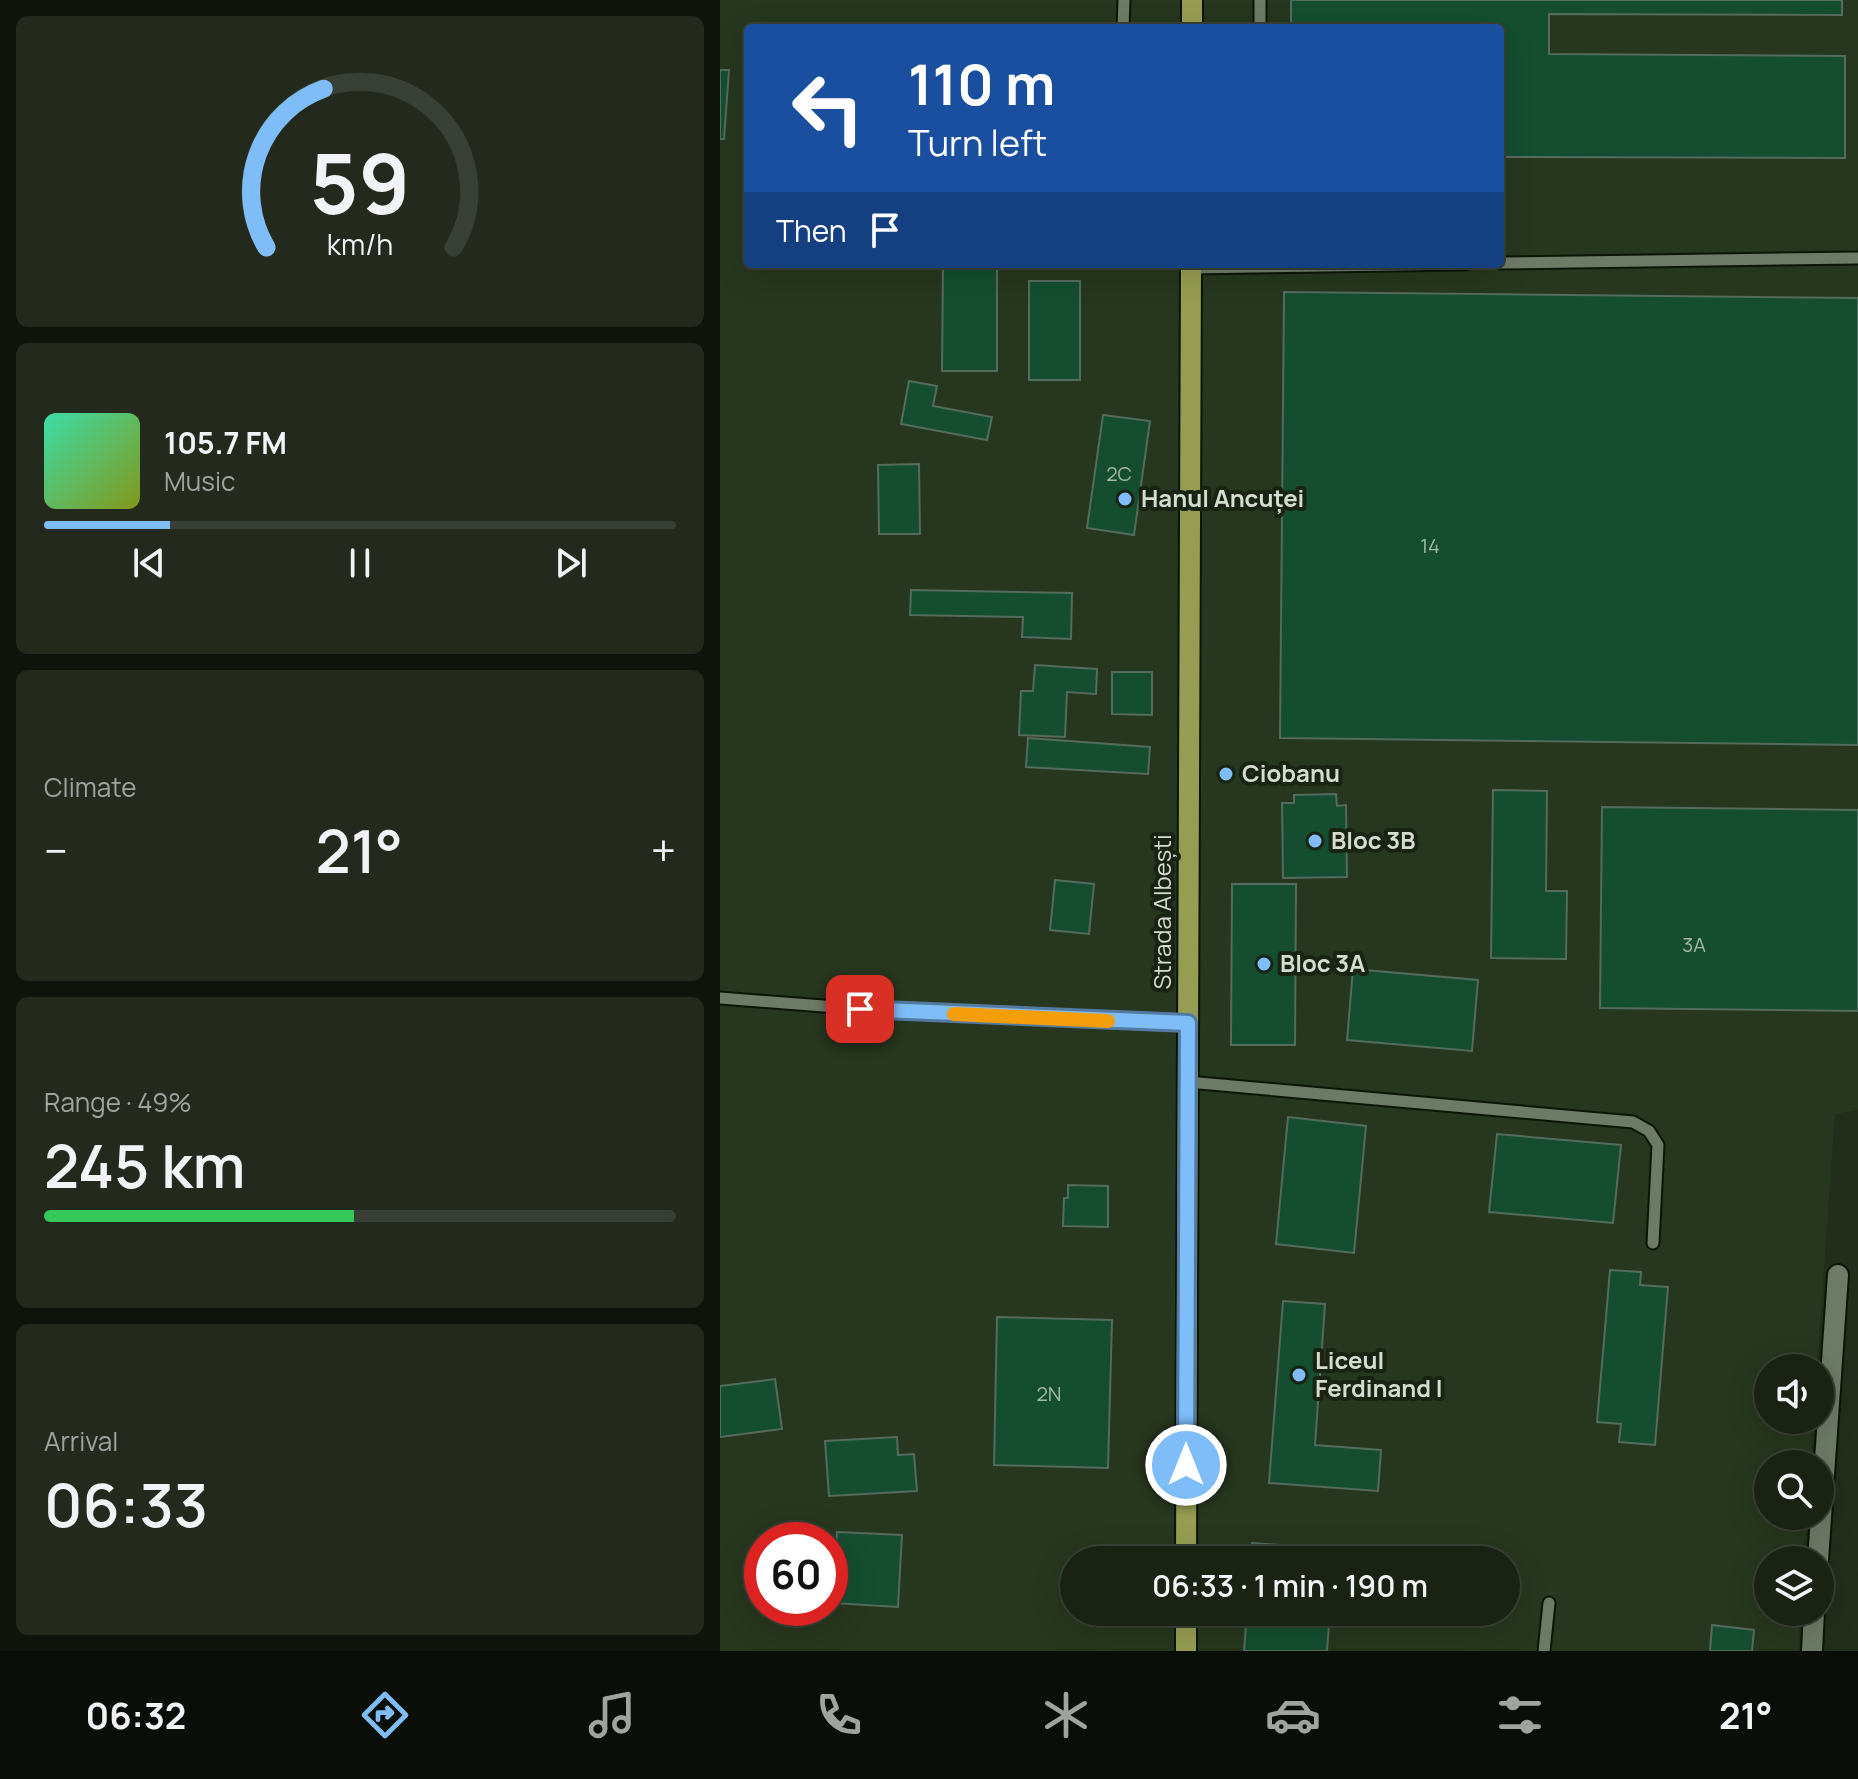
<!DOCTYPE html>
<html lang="en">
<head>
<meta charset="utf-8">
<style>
	:root { --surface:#1a2214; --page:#232a1d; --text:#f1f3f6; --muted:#9fa4a0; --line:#383f34; --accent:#7fbdf9 }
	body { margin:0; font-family:Manrope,sans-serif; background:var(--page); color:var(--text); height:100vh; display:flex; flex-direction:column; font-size:30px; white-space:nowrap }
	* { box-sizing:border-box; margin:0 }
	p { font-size:26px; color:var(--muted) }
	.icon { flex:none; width:44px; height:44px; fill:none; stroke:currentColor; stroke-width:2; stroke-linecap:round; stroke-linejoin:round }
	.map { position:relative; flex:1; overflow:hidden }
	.details { display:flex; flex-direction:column; gap:16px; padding:16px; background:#0e130b; width:720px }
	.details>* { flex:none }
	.guide { position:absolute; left:24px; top:24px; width:760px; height:244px; border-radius:8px; box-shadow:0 8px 32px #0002,0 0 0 2px var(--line); background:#1a4fa0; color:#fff; overflow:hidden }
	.buttons { position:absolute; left:1034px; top:1354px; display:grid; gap:16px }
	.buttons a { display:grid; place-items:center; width:80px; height:80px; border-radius:50%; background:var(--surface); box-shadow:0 8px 32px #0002,0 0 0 2px var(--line); font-size:40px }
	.speed { position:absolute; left:24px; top:1522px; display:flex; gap:16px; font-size:40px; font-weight:700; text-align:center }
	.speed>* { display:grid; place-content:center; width:104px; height:104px; border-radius:50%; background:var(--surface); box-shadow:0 8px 32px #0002,0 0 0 2px var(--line); line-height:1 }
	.speed .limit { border:12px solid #d22; background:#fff; color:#111 }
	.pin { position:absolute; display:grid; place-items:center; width:68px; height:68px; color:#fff; margin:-34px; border-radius:16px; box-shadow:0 4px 12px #0006 }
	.me { position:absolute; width:88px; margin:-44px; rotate:0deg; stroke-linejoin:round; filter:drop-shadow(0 0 6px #0008) }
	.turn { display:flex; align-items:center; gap:28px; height:168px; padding:0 32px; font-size:36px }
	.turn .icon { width:104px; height:104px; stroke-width:2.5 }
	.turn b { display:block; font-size:56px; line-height:68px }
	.then { display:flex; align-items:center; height:76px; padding:0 32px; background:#0003; gap:16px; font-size:30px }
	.big { font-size:60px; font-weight:600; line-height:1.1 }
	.details .widget { flex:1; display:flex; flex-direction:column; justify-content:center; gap:12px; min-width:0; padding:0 28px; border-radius:12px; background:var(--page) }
	.details .dial { align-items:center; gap:0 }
	.dial svg { height:208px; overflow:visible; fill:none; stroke:var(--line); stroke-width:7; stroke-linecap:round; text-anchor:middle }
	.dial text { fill:var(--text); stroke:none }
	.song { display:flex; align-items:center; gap:24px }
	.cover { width:96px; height:96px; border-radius:12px; background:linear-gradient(135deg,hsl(160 70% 55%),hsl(70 70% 35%)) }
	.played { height:8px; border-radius:4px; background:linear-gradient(90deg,var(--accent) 20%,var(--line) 20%) }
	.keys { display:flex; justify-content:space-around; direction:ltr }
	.heat { display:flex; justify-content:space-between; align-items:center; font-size:44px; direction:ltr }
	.charge { height:12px; border-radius:6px; background:linear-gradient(90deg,#34c759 49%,var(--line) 0) }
	.trip { position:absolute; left:340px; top:1546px; width:460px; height:80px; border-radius:40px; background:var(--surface); box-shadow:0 8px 32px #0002,0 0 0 2px var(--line); font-weight:600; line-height:80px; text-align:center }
	.tabs { display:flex; height:128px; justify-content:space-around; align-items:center; background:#0a0e08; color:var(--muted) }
	.tabs .icon { width:56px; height:56px }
	.tabs .active { color:var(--accent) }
	.tabs b { font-size:36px; color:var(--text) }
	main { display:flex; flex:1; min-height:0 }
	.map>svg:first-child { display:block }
	.built { fill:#27361e; fill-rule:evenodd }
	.building { fill:#144d30; stroke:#556b5d; stroke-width:2 }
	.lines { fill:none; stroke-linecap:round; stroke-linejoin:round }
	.service-casing { stroke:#0b1505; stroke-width:15 }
	.minor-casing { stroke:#0b1505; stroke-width:24 }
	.primary-casing { stroke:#0b1505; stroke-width:24 }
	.service { stroke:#6d7a66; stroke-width:11 }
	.minor { stroke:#6d7a66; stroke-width:20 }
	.primary { stroke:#969d52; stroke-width:20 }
	.route-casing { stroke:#537ba2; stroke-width:20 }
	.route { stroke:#7fbdf9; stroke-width:14 }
	.slow { stroke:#f59e0b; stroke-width:14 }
	.poi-dot { fill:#7fbdf9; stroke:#192312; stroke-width:3 }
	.labels { text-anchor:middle; stroke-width:8; stroke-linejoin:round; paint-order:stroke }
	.number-label { font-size:20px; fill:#a5b8a9 }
	.poi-label { font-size:24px; font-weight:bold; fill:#d5dcd1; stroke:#192312; text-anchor:start }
	.street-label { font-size:24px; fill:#d5dcd1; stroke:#192312 }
</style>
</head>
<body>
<main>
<section class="details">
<div class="widget dial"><svg viewBox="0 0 100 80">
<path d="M14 69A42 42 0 1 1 86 69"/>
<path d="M14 69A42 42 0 0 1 36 8" stroke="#7fbdf9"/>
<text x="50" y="56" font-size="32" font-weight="700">59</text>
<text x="50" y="72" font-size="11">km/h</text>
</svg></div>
<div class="widget">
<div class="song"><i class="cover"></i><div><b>105.7 FM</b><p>Music</p></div></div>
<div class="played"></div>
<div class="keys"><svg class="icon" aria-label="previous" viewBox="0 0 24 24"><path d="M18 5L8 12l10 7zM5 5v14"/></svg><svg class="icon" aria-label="pause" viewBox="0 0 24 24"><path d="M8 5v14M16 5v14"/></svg><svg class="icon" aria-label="next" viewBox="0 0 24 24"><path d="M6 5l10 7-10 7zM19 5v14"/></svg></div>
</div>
<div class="widget"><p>Climate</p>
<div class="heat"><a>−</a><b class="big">21°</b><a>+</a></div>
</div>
<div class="widget"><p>Range · 49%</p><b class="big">245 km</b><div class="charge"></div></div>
<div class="widget"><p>Arrival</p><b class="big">06:33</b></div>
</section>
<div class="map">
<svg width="1138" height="1651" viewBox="0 0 1138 1651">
	<rect width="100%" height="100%" fill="#222d1b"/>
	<!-- built -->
	<path class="built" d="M0,0H1138V1110L1115,1114L1097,1368H1048V1420H1094L1091,1464H1048V1516H1087L1084,1560H1048V1612H1080L1078,1651H0ZM28,28H780V264H28ZM42,1540H110V1608H42ZM354,1560H786V1612H354Z"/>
	<!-- building -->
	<path class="building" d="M571,0H1122V15L829,14V54L1125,56V158L780,157V28H571Z
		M0,70H9L4,139H0Z
		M223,264H277V371H222Z
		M309,281H360V380H309Z
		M564,292L1138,298V745L560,738Z
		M189,381L217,386L213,406L272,417L267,440L181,424Z
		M383,415L430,421L414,535L367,528Z
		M199,464L200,534H159L158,465Z
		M191,590L352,593L351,639L302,637L303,617L190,615Z
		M315,665L377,669L376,694L347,692L345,737L299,735L301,691H313Z
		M392,672H432V715L392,714Z
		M308,738L430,747L428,774L306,767Z
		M773,790L827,791L826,891H847L846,959L771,958Z
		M616,794L617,806L626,805L627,877L563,878L562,803H574V795Z
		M882,807L1138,810V1011L880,1008Z
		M335,880L374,884L369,934L330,930Z
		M512,884H576L575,1045H511Z
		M633,969L758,980L752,1051L627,1040Z
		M568,1117L646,1126L634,1253L556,1244Z
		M777,1134L901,1145L893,1223L769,1212Z
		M348,1185L388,1186V1227L343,1226L344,1198H348Z
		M890,1270L921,1272L920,1285L948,1287L935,1445L899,1442L901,1424L877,1422Z
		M563,1301L605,1304L595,1445L661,1450L658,1491L549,1483Z
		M277,1317L392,1320L388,1468L274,1465Z
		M55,1379L62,1429L0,1437V1386Z
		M177,1437L178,1455L194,1454L197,1491L109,1496L105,1441Z
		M117,1532L182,1535L178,1607L113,1603Z
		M532,1543L734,1558V1560H530Z
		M527,1612H610L607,1651H524Z
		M992,1625L1034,1630L1032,1651H990Z"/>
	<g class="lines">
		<!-- service casing -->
		<g class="service-casing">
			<path id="service" d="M403,28L404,0
				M540,28V0
				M780,263L1138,258
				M471,268L745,264
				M0,998L168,1011L468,1023
				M468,1082L913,1122L929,1131L938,1145L933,1243
				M824,1651L829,1603"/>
		</g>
		<!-- minor casing -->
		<g class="minor-casing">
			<path id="minor" d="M1098,1560L1118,1275
				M1092,1651L1094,1612"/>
		</g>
		<!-- primary casing -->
		<g class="primary-casing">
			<path id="primary" d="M472,28V0
				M466,1560L471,264
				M466,1651V1612"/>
		</g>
		<!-- service -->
		<use href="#service" class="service"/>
		<!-- minor -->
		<use href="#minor" class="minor"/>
		<!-- primary -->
		<use href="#primary" class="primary"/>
	</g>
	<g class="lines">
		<!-- route casing -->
		<g class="route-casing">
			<path id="route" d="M140,1009L468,1023L466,1465"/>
		</g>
		<!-- route -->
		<use href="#route" class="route"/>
		<!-- slow -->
		<path class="slow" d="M234,1014L388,1021"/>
	</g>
	<!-- markers -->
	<g class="poi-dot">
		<circle cx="405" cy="499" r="8"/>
		<circle cx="506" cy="774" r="8"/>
		<circle cx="595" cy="841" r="8"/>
		<circle cx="544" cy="964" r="8"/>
		<circle cx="579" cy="1375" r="8"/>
	</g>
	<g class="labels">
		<!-- number labels -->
		<g class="number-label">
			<text x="399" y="481">2C</text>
			<text x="710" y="553">14</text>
			<text x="974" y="952">3A</text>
			<text x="329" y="1401">2N</text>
		</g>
		<!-- poi labels -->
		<g class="poi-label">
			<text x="421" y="507">Hanul Ancuței</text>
			<text x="522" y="782">Ciobanu</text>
			<text x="611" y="849">Bloc 3B</text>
			<text x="560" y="972">Bloc 3A</text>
			<text x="595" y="1369">Liceul<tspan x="595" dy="28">Ferdinand I</tspan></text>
		</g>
		<!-- street labels -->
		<g class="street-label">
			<text transform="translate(443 912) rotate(-90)" y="8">Strada Albești</text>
		</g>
	</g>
</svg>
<div class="buttons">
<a><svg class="icon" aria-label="sound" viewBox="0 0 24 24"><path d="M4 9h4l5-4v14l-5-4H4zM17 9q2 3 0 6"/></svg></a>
<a><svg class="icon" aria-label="search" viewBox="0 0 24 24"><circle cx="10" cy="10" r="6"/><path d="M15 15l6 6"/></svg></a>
<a><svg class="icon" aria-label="layers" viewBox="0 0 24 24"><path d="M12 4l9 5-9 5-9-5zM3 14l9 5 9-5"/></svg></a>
</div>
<div class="speed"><div class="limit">60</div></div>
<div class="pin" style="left:140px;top:1009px;background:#d93025"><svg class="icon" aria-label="arrive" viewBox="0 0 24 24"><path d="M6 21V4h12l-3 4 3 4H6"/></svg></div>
<svg class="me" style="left:466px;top:1465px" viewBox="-20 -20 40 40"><circle r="17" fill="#7fbdf9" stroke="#fff" stroke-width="3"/><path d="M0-11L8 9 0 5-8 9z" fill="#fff"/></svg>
<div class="trip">06:33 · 1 min · 190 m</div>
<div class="guide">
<div class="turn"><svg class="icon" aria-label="left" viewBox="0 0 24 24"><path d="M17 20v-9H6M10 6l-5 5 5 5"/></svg><div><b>110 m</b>Turn left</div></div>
<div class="then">Then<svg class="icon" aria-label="arrive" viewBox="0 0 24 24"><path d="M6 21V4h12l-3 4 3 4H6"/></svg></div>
</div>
</div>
</main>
<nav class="tabs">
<b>06:32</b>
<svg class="icon active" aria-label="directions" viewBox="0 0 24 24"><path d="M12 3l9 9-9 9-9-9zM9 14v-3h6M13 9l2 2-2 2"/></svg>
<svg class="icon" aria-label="music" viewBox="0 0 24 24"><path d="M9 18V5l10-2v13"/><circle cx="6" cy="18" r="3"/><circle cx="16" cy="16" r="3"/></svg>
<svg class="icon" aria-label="phone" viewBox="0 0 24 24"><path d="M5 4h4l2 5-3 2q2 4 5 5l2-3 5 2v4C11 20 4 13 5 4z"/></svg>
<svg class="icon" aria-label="climate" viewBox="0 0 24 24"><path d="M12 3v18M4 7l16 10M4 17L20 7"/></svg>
<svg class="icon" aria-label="car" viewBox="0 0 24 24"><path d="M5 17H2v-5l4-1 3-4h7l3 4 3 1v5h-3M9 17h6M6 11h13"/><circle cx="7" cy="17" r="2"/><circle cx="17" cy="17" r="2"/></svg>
<svg class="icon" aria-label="filters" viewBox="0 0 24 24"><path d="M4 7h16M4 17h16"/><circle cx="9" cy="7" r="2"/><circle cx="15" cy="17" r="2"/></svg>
<b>21°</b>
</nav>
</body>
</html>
